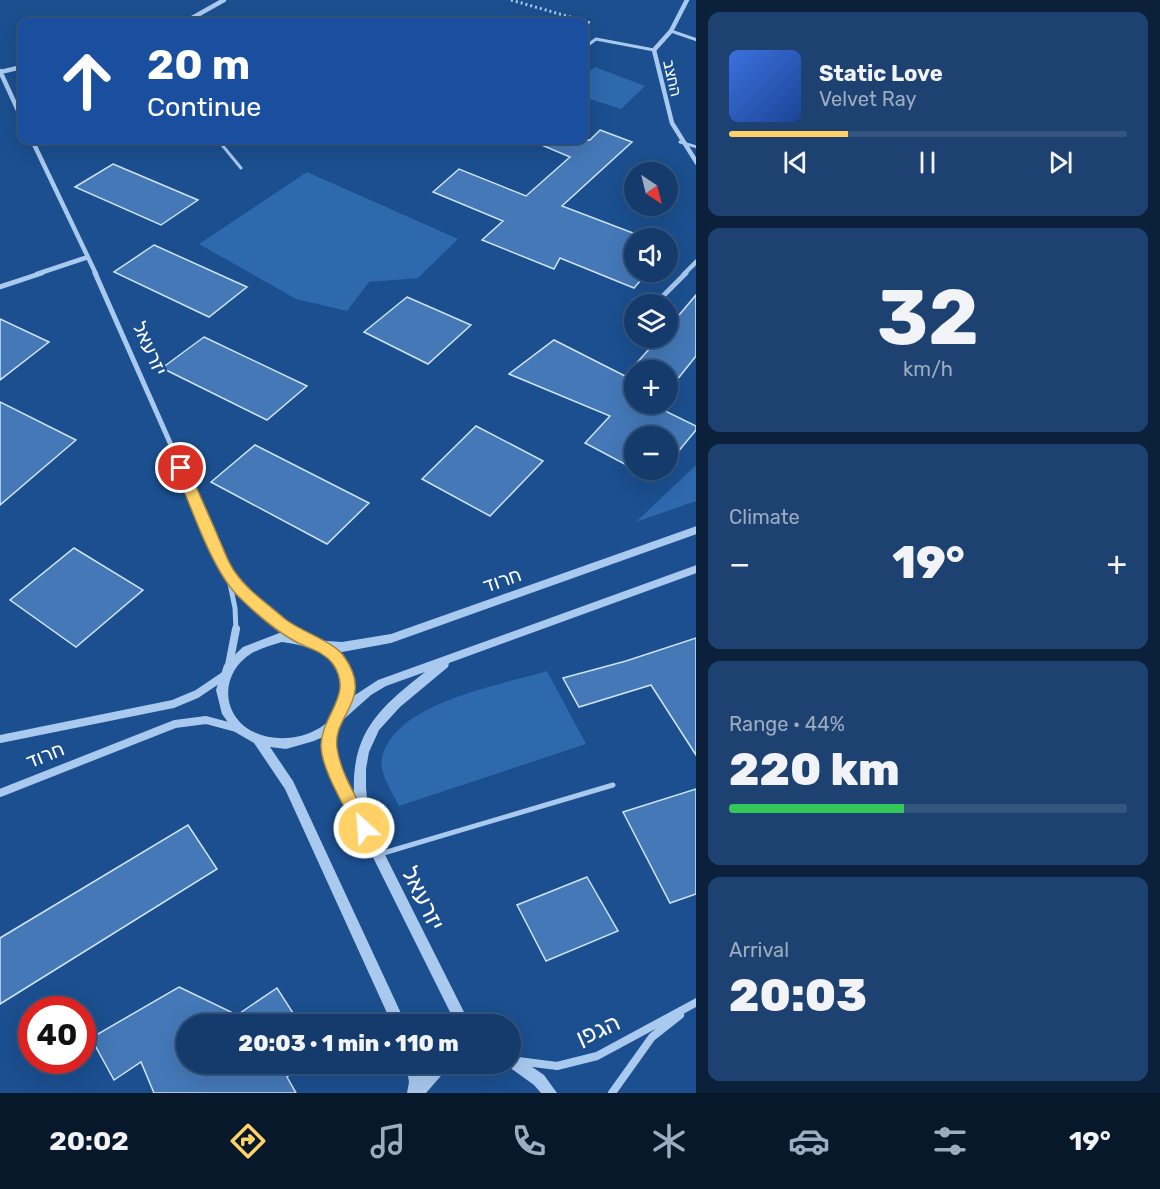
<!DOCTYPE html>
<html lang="en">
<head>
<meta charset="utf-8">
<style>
	:root { --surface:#143b6b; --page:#1d4271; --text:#f1f3f6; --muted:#9dadc1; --line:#33557e; --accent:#ffd166 }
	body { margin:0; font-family:Rubik,"Noto Sans Hebrew",sans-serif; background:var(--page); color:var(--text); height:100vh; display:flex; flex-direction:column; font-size:22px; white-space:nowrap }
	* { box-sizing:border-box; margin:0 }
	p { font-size:20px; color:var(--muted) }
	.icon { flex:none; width:33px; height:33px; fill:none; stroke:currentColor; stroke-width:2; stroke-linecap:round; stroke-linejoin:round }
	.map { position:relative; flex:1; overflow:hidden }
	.side { display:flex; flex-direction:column; gap:12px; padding:12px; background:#0b203b; width:464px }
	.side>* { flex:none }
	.top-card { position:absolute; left:18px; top:18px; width:570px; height:126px; border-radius:12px; box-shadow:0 6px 24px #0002,0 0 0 2px var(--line); background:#1a4fa0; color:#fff; overflow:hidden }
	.needle { width:39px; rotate:145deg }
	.buttons { position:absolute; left:624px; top:162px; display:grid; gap:12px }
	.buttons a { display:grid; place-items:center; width:54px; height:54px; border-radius:50%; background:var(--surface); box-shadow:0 6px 24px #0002,0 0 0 2px var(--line); font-size:30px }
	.speed { position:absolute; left:18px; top:996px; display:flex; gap:12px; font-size:30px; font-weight:700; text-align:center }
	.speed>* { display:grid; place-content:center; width:78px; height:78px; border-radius:50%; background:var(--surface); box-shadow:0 6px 24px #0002,0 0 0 2px var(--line); line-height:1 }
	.speed .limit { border:9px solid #d22; background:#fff; color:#111 }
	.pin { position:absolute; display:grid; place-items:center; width:51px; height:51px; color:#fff; margin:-26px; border:3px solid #fff; border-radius:50%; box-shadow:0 2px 6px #0007 }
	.me { position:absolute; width:66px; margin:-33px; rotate:334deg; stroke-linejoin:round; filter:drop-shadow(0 0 4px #0008) }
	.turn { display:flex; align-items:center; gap:21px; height:126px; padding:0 30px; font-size:27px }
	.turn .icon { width:78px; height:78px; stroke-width:2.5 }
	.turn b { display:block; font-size:42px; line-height:51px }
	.big { font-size:45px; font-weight:800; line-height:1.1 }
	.side .widget { flex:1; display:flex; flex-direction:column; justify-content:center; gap:9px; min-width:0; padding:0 21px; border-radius:12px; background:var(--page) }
	.side .dial { align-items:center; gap:0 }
	.dial b { font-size:78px; line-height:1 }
	.song { display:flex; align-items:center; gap:18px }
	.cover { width:72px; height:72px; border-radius:9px; background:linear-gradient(135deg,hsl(220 70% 55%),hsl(220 70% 35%)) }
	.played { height:6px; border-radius:3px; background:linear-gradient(90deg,var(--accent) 30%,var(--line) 30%) }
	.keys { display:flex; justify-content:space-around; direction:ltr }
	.heat { display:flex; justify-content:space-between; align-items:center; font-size:33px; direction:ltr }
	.charge { height:9px; border-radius:4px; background:linear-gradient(90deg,#34c759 44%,var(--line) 0) }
	.trip { position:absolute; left:176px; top:1014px; width:345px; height:60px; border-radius:30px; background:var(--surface); box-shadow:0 6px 24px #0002,0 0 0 2px var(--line); font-weight:800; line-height:60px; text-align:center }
	.tab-bar { display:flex; height:96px; justify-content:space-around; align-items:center; background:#08182b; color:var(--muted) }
	.tab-bar .icon { width:42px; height:42px }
	.tab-bar .selected { color:var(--accent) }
	.tab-bar b { font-size:27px; color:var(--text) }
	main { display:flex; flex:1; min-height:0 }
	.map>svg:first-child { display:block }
	.green { fill:#2e69ad }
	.building { fill:#4478b7; stroke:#cfe3fa; stroke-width:1.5 }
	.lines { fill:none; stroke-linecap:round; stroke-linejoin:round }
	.path { stroke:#a9c9ee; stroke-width:3; stroke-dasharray:2 3; stroke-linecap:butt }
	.service-far1 { stroke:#a9c9ee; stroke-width:3 }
	.service { stroke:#a9c9ee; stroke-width:5 }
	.minor-far2 { stroke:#a9c9ee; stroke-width:4.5 }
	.minor-far1 { stroke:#a9c9ee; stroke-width:5 }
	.minor { stroke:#a9c9ee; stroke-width:8 }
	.tertiary { fill:#a9c9ee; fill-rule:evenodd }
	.route { fill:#ffd166; stroke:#a68842; stroke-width:1.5 }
	.labels { text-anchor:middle; stroke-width:5; stroke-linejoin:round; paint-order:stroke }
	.far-street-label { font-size:16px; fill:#fff; stroke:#1b4f8f }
	.street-label { font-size:20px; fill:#fff; stroke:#1b4f8f }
	.near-street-label { font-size:24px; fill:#fff; stroke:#1b4f8f }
</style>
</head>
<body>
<main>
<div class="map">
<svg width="697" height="1093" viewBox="0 0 697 1093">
	<rect width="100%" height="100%" fill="#1b4f8f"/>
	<!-- green -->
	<path class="green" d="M595,67L645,86L621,109L584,97V76Z
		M307,172L458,239L418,278L369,282L347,311L296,299L199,244Z
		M696,465V501L636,522Z
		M547,671L586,744L399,806C393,793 379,774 382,759C392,703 501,685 547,671Z"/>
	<!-- building -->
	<path class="building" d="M600,130L632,142L562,206L646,238H634V272H648L634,288L560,258L554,269L482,240L503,221L433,192L459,169L526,196L570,157L530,140H590Z
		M113,164L198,200L161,225L75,187Z
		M154,245L247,287L209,317L114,272Z
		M696,295V356L668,391V370H634V404H657L655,406L696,426V430L668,464V436H634V469L585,443L610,416L509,374L554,340L625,376L659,338H668V328Z
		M407,297L471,325L428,364L364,332Z
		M0,319L49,342L0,380Z
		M204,337L307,386L267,420L162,368Z
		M0,402L76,440L0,505Z
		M476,426L543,461L490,516L422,479Z
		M255,445L369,503L327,544L211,482Z
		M74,548L143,590L76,647L10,600Z
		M696,638V755L651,685L579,707L563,678L626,661Z
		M696,789V894L670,903L623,812Z
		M188,825L217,869L0,1004V938Z
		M587,877L618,931L546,961L517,905Z
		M179,987L237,1015L277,988L300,1024H186V1064H303L287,1077L296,1093H154L141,1062L114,1080L91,1038Z"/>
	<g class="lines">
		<!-- path -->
		<path class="path" d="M511,0L591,23"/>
		<!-- service-far1 -->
		<path class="service-far1" d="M671,31L697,40
			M584,48L596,39L654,50
			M218,140L241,168
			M680,142L697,147"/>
		<!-- service -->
		<path class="service" d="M380,854L613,785"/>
		<!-- minor-far2 -->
		<path class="minor-far2" d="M687,0L671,31L654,50L672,123L697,163
			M185,22L224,0
			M0,71L22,119
			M0,72L22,67
			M32,140L96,274
			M37,274L88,257
			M684,274L697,261"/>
		<!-- minor-far1 -->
		<path class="minor-far1" d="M95,273L228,574L235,608L236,630
			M0,287L42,273
			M655,304L686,273
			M230,576L262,609L292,630"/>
		<!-- minor -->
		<path class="minor" d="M290,629L303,638
			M229,665L236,629
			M0,739L173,704L197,694L225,675
			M0,793L175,724L206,720L236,728
			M518,1061L557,1066L597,1056L697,1002
			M612,1093L652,1037L680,1015"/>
		<!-- tertiary -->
		<path class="tertiary" d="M697,526V534L391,643L342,652L334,651C350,663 354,679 352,697L378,680L697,565V573L449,663L448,667L400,707L379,730L369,752L366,769V787L369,823L470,1024H456L327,765L323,746L325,736L314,741L286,749L270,747L293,781L406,1024H392L285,789L254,743L235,732L222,714L216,690L224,665L243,647L282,632L314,640L342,642L391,634ZM282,642C307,645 343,656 342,687C341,696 340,705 335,713C317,741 269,746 244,726C219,705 225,669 252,653C261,648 273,645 282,642ZM425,672C379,708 351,733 354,795L339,765L335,746L338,725L344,719L371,695L386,686Z
			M510,1052L544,1075L557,1093H541L534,1085L505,1064H510Z
			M406,1064H420L422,1075L433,1064H449L447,1069L426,1093H407L409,1082Z"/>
	</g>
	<!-- route -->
	<path class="route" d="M181,463L188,468C198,492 209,515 219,539C224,550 228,563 235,572C248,591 268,604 285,619C302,632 332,641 343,655C376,700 332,714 337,748C341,776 360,802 372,828L369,833L364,835L358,833C347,810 321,770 321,745C322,714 354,695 333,664C324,652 311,649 298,643C277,632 254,612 237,595C211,568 190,504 175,468Z"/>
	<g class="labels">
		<!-- far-street labels -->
		<g class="far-street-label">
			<text transform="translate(673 78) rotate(77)" y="6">החצב</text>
		</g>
		<!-- street labels -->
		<g class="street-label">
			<text transform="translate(150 348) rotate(66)" y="7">יזרעאל</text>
			<text transform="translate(502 580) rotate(-19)" y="7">חרוד</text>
			<text transform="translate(45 755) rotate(-22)" y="7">חרוד</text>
		</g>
		<!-- near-street labels -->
		<g class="near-street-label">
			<text transform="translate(423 898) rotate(64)" y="8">יזרעאל</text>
			<text transform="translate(598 1030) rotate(-24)" y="8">הגפן</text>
		</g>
	</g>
</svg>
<div class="buttons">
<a><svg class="needle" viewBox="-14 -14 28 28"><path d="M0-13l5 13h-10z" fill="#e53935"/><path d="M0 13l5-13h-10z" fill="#9dadc1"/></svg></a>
<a><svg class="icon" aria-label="sound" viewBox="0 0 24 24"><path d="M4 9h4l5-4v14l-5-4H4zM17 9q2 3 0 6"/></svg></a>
<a><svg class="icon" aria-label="layers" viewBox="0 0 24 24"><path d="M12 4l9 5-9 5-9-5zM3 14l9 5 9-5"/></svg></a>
<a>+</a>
<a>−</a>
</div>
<div class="speed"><div class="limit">40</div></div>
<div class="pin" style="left:181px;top:468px;background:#d93025"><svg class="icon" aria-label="arrive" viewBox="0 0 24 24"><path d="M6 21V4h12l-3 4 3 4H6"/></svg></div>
<svg class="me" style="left:364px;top:828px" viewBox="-20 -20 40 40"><circle r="17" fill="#ffd166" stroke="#fff" stroke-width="3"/><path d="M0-11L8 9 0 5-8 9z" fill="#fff"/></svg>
<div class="trip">20:03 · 1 min · 110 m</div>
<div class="top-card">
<div class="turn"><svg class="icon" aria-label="ahead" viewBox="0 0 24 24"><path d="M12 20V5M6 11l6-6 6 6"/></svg><div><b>20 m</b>Continue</div></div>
</div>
</div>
<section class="side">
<div class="widget">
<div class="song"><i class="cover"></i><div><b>Static Love</b><p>Velvet Ray</p></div></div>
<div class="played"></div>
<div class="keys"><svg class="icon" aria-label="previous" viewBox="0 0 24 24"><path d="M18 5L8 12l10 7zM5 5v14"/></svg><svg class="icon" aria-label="pause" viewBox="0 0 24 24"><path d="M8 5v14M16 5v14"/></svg><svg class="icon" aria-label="next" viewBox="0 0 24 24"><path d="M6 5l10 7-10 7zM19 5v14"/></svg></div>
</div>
<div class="widget dial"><b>32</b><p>km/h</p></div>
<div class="widget"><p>Climate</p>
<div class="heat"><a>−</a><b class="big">19°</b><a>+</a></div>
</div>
<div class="widget"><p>Range · 44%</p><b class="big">220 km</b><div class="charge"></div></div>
<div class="widget"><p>Arrival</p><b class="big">20:03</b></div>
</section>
</main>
<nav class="tab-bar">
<b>20:02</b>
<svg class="icon selected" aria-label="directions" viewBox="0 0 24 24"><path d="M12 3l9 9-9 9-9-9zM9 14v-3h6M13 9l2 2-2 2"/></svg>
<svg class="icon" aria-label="music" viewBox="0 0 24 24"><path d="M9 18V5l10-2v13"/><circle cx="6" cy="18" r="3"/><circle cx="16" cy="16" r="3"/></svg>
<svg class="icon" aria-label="phone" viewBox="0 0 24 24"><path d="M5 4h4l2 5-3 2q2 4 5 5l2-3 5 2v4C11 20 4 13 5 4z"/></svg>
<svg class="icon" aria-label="climate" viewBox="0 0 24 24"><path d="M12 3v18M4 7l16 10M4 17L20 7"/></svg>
<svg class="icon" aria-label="car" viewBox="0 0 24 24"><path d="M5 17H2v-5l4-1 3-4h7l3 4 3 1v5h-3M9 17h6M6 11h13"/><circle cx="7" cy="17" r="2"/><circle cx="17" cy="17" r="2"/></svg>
<svg class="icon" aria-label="filters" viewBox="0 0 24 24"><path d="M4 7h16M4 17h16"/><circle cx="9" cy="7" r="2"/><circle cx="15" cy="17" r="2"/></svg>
<b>19°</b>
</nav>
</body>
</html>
